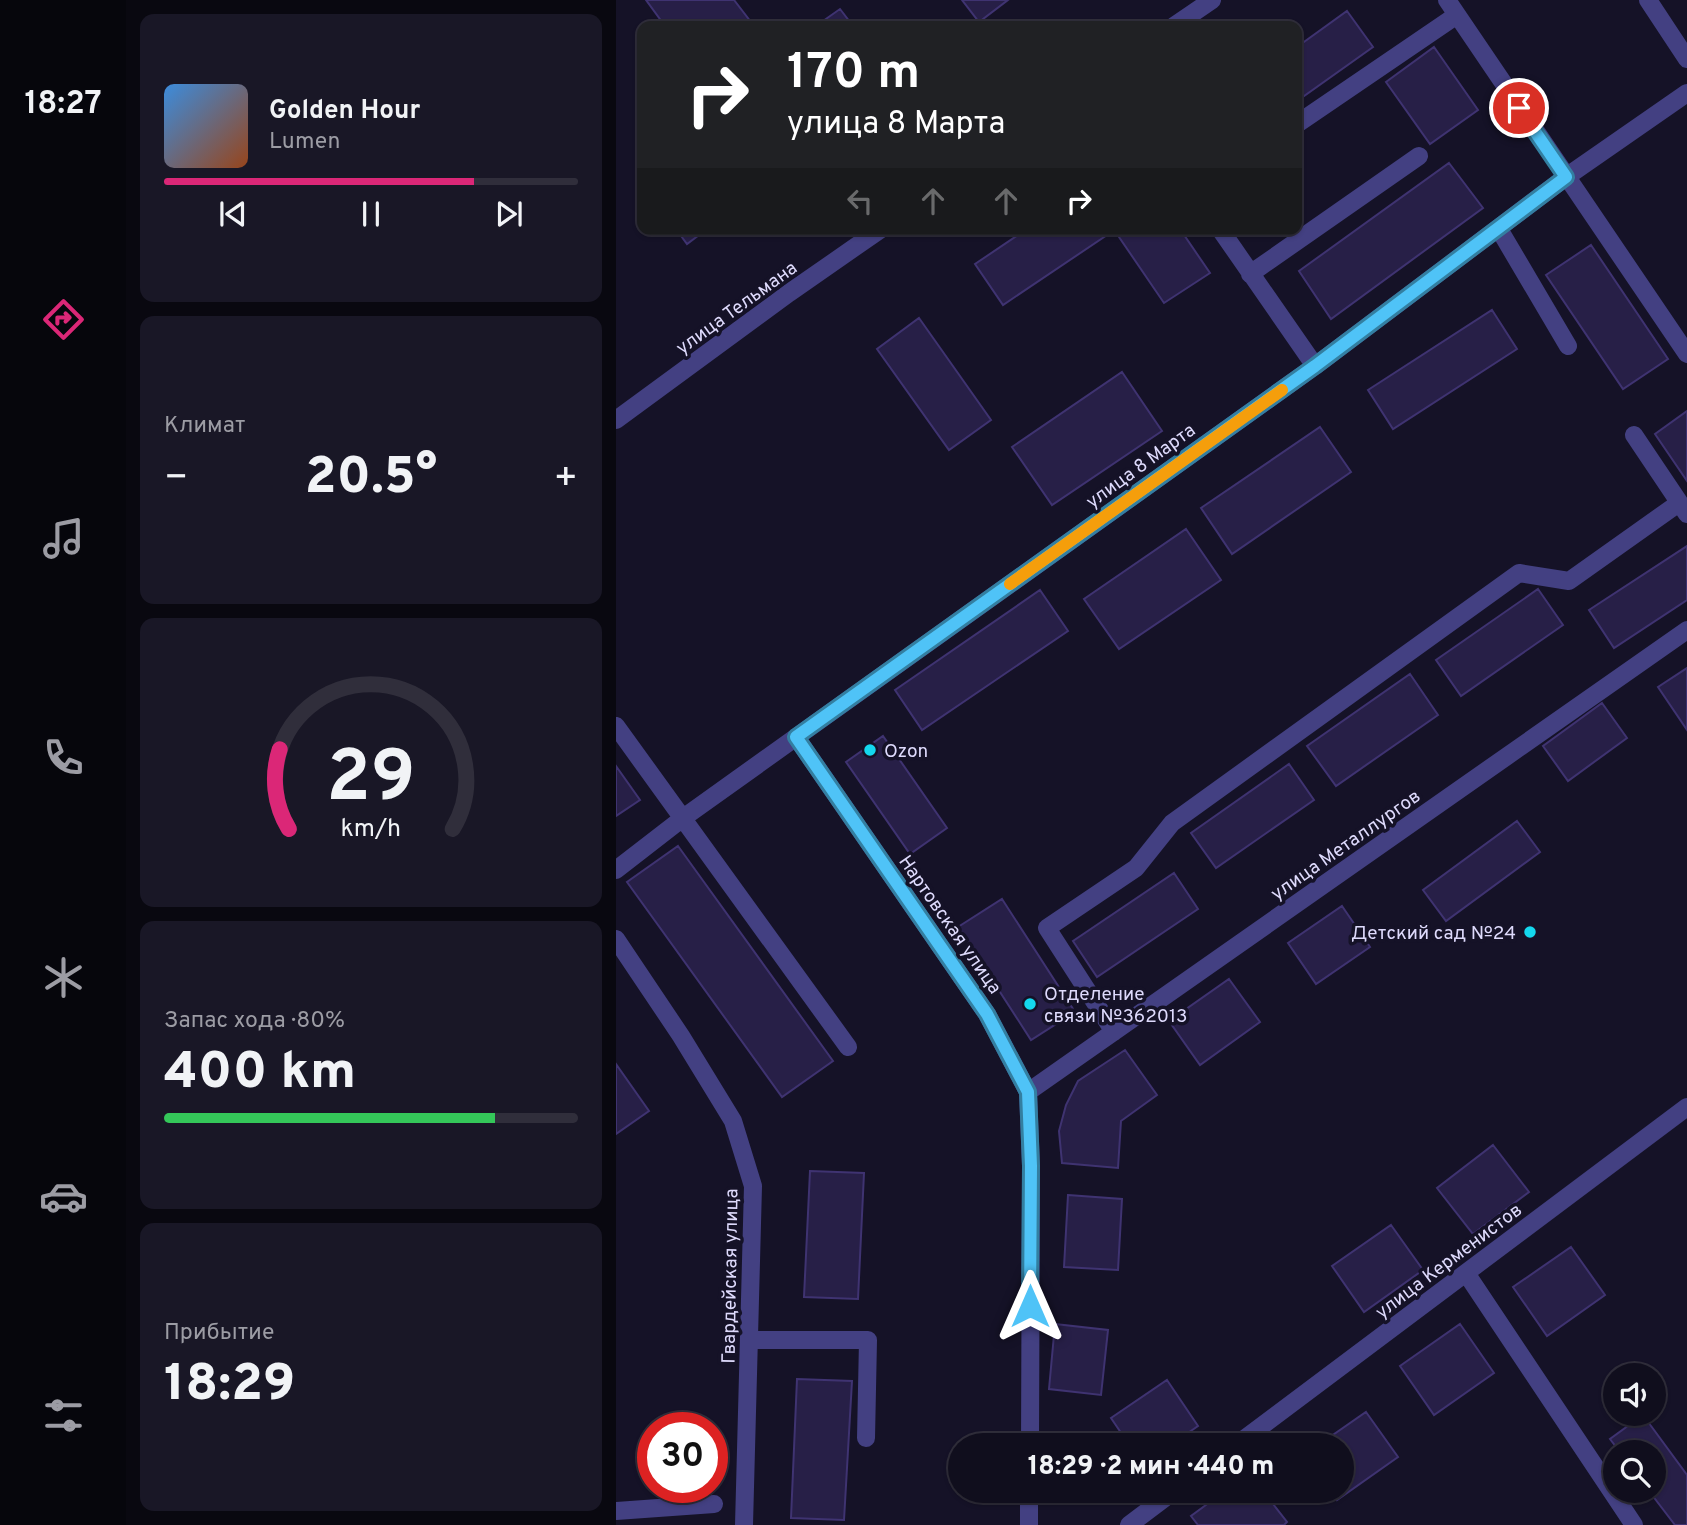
<!DOCTYPE html>
<html lang="ru">
<head>
<meta charset="utf-8">
<style>
	:root { --surface:#100e1d; --page:#191726; --text:#f1f3f6; --muted:#9c9ca4; --line:#302e3b; --accent:#db2777 }
	body { margin:0; font-family:Overpass,sans-serif; background:var(--page); color:var(--text); height:100vh; display:flex; flex-direction:column; font-size:26px; white-space:nowrap }
	* { box-sizing:border-box; margin:0 }
	p { font-size:23px; color:var(--muted) }
	.icon { flex:none; width:38px; height:38px; fill:none; stroke:currentColor; stroke-width:2; stroke-linecap:round; stroke-linejoin:round }
	.map { position:relative; flex:1; overflow:hidden }
	.side { display:flex; flex-direction:column; gap:14px; padding:14px; background:#090810; width:490px }
	.side>* { flex:none }
	.banner { position:absolute; left:21px; top:21px; width:665px; height:214px; border-radius:14px; box-shadow:0 2px 5px #0004,0 0 0 2px var(--line); background:#202124; color:#fff; overflow:hidden }
	.controls { position:absolute; left:987px; top:1363px; display:grid; gap:14px }
	.controls a { display:grid; place-items:center; width:63px; height:63px; border-radius:50%; background:var(--surface); box-shadow:0 2px 5px #0004,0 0 0 2px var(--line); font-size:35px }
	.speed { position:absolute; left:21px; top:1412px; display:flex; gap:14px; font-size:35px; font-weight:700; text-align:center }
	.speed>* { display:grid; place-content:center; width:91px; height:91px; border-radius:50%; background:var(--surface); box-shadow:0 2px 5px #0004,0 0 0 2px var(--line); line-height:1 }
	.speed .limit { border:10px solid #d22; background:#fff; color:#111 }
	.pin { position:absolute; display:grid; place-items:center; width:60px; height:60px; color:#fff; margin:-30px; border:4px solid #fff; border-radius:50%; box-shadow:0 2px 7px #0007 }
	.me { position:absolute; width:77px; margin:-38px; rotate:0deg; stroke-linejoin:round; filter:drop-shadow(0 0 5px #0008) }
	.turn { display:flex; align-items:center; gap:24px; height:147px; padding:0 35px; font-size:32px }
	.turn .icon { width:91px; height:91px; stroke-width:2.5 }
	.turn b { display:block; font-size:49px; line-height:60px }
	.lanes { display:flex; align-items:center; height:66px; padding:0 35px; background:#0003; justify-content:center; gap:35px; direction:ltr }
	.lanes .off { opacity:.35 }
	.big { font-size:52px; font-weight:800; line-height:1.1 }
	.side .tile { flex:1; display:flex; flex-direction:column; justify-content:center; gap:10px; min-width:0; padding:0 24px; border-radius:14px; background:var(--page) }
	.side .dial { align-items:center; gap:0 }
	.dial svg { height:182px; overflow:visible; fill:none; stroke:var(--line); stroke-width:7; stroke-linecap:round; text-anchor:middle }
	.dial text { fill:var(--text); stroke:none }
	.song { display:flex; align-items:center; gap:21px }
	.cover { width:84px; height:84px; border-radius:10px; background:linear-gradient(135deg,hsl(210 70% 55%),hsl(20 70% 35%)) }
	.played { height:7px; border-radius:4px; background:linear-gradient(90deg,var(--accent) 75%,var(--line) 75%) }
	.keys { display:flex; justify-content:space-around; direction:ltr }
	.heat { display:flex; justify-content:space-between; align-items:center; font-size:38px; direction:ltr }
	.charge { height:10px; border-radius:5px; background:linear-gradient(90deg,#34c759 80%,var(--line) 0) }
	.trip { position:absolute; left:332px; top:1433px; width:406px; height:70px; border-radius:35px; background:var(--surface); box-shadow:0 2px 5px #0004,0 0 0 2px var(--line); font-weight:800; line-height:70px; text-align:center }
	main { display:flex; flex:1; min-height:0 }
	.tabs { display:flex; flex-direction:column; width:126px; justify-content:space-around; align-items:center; background:#06060c; color:var(--muted) }
	.tabs .icon { width:49px; height:49px }
	.tabs .active { color:var(--accent) }
	.tabs b { font-size:32px; color:var(--text) }
	.map>svg:first-child { display:block }
	.building { fill:#271f47; stroke:#3f3371; stroke-width:2 }
	.lines { fill:none; stroke-linecap:round; stroke-linejoin:round }
	.minor { stroke:#434082; stroke-width:18 }
	.route-casing { stroke:#337fa1; stroke-width:18 }
	.route { stroke:#4fc3f7; stroke-width:12 }
	.slow { stroke:#f59e0b; stroke-width:12 }
	.poi-dot { fill:#14d8ee; stroke:#151227; stroke-width:2.5 }
	.labels { text-anchor:middle; stroke-width:7; stroke-linejoin:round; paint-order:stroke }
	.street-label { font-size:19px; fill:#dedafc; stroke:#151227 }
	.poi-label { font-size:19px; fill:#dedafc; stroke:#151227; text-anchor:start }
</style>
</head>
<body>
<main>
<nav class="tabs">
<b>18:27</b>
<svg class="icon active" aria-label="directions" viewBox="0 0 24 24"><path d="M12 3l9 9-9 9-9-9zM9 14v-3h6M13 9l2 2-2 2"/></svg>
<svg class="icon" aria-label="music" viewBox="0 0 24 24"><path d="M9 18V5l10-2v13"/><circle cx="6" cy="18" r="3"/><circle cx="16" cy="16" r="3"/></svg>
<svg class="icon" aria-label="phone" viewBox="0 0 24 24"><path d="M5 4h4l2 5-3 2q2 4 5 5l2-3 5 2v4C11 20 4 13 5 4z"/></svg>
<svg class="icon" aria-label="climate" viewBox="0 0 24 24"><path d="M12 3v18M4 7l16 10M4 17L20 7"/></svg>
<svg class="icon" aria-label="car" viewBox="0 0 24 24"><path d="M5 17H2v-5l4-1 3-4h7l3 4 3 1v5h-3M9 17h6M6 11h13"/><circle cx="7" cy="17" r="2"/><circle cx="17" cy="17" r="2"/></svg>
<svg class="icon" aria-label="filters" viewBox="0 0 24 24"><path d="M4 7h16M4 17h16"/><circle cx="9" cy="7" r="2"/><circle cx="15" cy="17" r="2"/></svg>
</nav>
<section class="side">
<div class="tile">
<div class="song"><i class="cover"></i><div><b>Golden Hour</b><p>Lumen</p></div></div>
<div class="played"></div>
<div class="keys"><svg class="icon" aria-label="previous" viewBox="0 0 24 24"><path d="M18 5L8 12l10 7zM5 5v14"/></svg><svg class="icon" aria-label="pause" viewBox="0 0 24 24"><path d="M8 5v14M16 5v14"/></svg><svg class="icon" aria-label="next" viewBox="0 0 24 24"><path d="M6 5l10 7-10 7zM19 5v14"/></svg></div>
</div>
<div class="tile"><p>Климат</p>
<div class="heat"><a>−</a><b class="big">20.5°</b><a>+</a></div>
</div>
<div class="tile dial"><svg viewBox="0 0 100 80">
<path d="M14 69A42 42 0 1 1 86 69"/>
<path d="M14 69A42 42 0 0 1 10 34" stroke="#db2777"/>
<text x="50" y="56" font-size="32" font-weight="700">29</text>
<text x="50" y="72" font-size="11">km/h</text>
</svg></div>
<div class="tile"><p>Запас хода · 80%</p><b class="big">400 km</b><div class="charge"></div></div>
<div class="tile"><p>Прибытие</p><b class="big">18:29</b></div>
</section>
<div class="map">
<svg width="1071" height="1525" viewBox="0 0 1071 1525">
	<rect width="100%" height="100%" fill="#151227"/>
	<!-- building -->
	<path class="building" d="M30,0H118L138,26H49Z
		M346,0H392L363,22Z
		M224,9L237,26H200Z
		M731,11L757,47L681,101V47Z
		M818,47L862,110L814,144L770,82Z
		M833,163L867,208L715,319L683,271Z
		M60,229H91L71,244Z
		M411,229H500L387,305L359,264Z
		M515,229H564L594,273L548,303L503,237Z
		M975,245L1052,359L1007,389L930,275Z
		M876,310L901,349L777,429L752,390Z
		M303,318L375,420L333,450L261,349Z
		M506,372L546,431L436,505L396,447Z
		M1071,411V481L1039,434Z
		M704,427L735,472L616,554L585,508Z
		M570,529L605,580L503,649L468,599Z
		M1071,546V600L998,648L973,610Z
		M922,589L947,625L845,696L820,660Z
		M424,590L452,631L306,730L279,690Z
		M1071,668V730L1042,687Z
		M794,674L822,715L720,786L691,746Z
		M986,703L1011,738L952,781L927,746Z
		M267,736L331,828L294,854L230,762Z
		M673,764L698,800L600,868L575,833Z
		M0,766L24,800L0,816Z
		M901,821L924,852L830,921L807,890Z
		M62,846L217,1061L166,1097L11,882Z
		M558,873L582,909L481,977L457,941Z
		M386,899L459,1012L415,1040L342,927Z
		M726,906L754,947L700,984L672,943Z
		M613,979L644,1022L584,1065L553,1021Z
		M509,1050L541,1095L505,1121L502,1168L446,1163L443,1131L450,1105L462,1081Z
		M0,1064L33,1111L0,1134Z
		M877,1145L913,1192L857,1234L821,1188Z
		M194,1171L248,1173L242,1299L188,1297Z
		M452,1195L506,1199L502,1270L448,1267Z
		M775,1225L807,1270L748,1312L716,1266Z
		M955,1247L989,1295L931,1336L897,1287Z
		M439,1324L492,1330L485,1395L433,1389Z
		M844,1324L878,1373L818,1415L784,1366Z
		M181,1379L236,1381L228,1520L175,1518Z
		M551,1380L582,1426L553,1446H514L495,1418Z
		M750,1412L782,1457L721,1500L715,1491H726V1446H701Z
		M1027,1415L1071,1475V1525H1059L1033,1491H1038V1452H1004L994,1439Z
		M609,1491H647L671,1522L668,1525H582L575,1516Z"/>
	<g class="lines">
		<!-- minor -->
		<path class="minor" d="M831,0L1071,354
			M1032,0L1071,59
			M558,26L596,0
			M681,124L841,15
			M604,229L699,366
			M883,229L952,346
			M634,274L803,156
			M0,420L173,293L265,229
			M1018,435L1071,514
			M0,726L232,1047
			M180,737L371,1014L412,1092L415,1166L414,1446
			M0,870L67,818L699,366L950,177L1071,93
			M0,939L65,1036L117,1121L137,1186L128,1525
			M498,1032L431,928L520,868L556,823L903,573L953,581L1063,503
			M412,1092L1071,630
			M850,1273L1018,1525
			M133,1340H252L250,1438
			M619,1446L1071,1107
			M0,1511L98,1504
			M413,1525V1491
			M513,1525L558,1491"/>
	</g>
	<g class="lines">
		<!-- route casing -->
		<g class="route-casing">
			<path id="route" d="M414,1306L415,1166L412,1092L371,1014L180,737L699,366L950,177L903,108"/>
		</g>
		<!-- route -->
		<use href="#route" class="route"/>
		<!-- slow -->
		<path class="slow" d="M394,584L666,390"/>
	</g>
	<!-- markers -->
	<g class="poi-dot">
		<circle cx="254" cy="750" r="7"/>
		<circle cx="914" cy="932" r="7"/>
		<circle cx="414" cy="1004" r="7"/>
	</g>
	<g class="labels">
		<!-- street labels -->
		<g class="street-label">
			<text transform="translate(120 307) rotate(-36)" y="7">улица Тельмана</text>
			<text transform="translate(524 465) rotate(-36)" y="7">улица 8 Марта</text>
			<text transform="translate(729 844) rotate(-35)" y="7">улица Металлургов</text>
			<text transform="translate(335 924) rotate(55)" y="7">Нартовская улица</text>
			<text transform="translate(832 1260) rotate(-37)" y="7">улица Керменистов</text>
			<text transform="translate(113 1276) rotate(-89)" y="7">Гвардейская улица</text>
		</g>
		<!-- poi labels -->
		<g class="poi-label">
			<text x="268" y="757">Ozon</text>
			<text x="900" y="939" text-anchor="end">Детский сад №24</text>
			<text x="428" y="1000">Отделение<tspan x="428" dy="22">связи №362013</tspan></text>
		</g>
	</g>
</svg>
<div class="controls">
<a><svg class="icon" aria-label="sound" viewBox="0 0 24 24"><path d="M4 9h4l5-4v14l-5-4H4zM17 9q2 3 0 6"/></svg></a>
<a><svg class="icon" aria-label="search" viewBox="0 0 24 24"><circle cx="10" cy="10" r="6"/><path d="M15 15l6 6"/></svg></a>
</div>
<div class="speed"><div class="limit">30</div></div>
<div class="pin" style="left:903px;top:108px;background:#d93025"><svg class="icon" aria-label="arrive" viewBox="0 0 24 24"><path d="M6 21V4h12l-3 4 3 4H6"/></svg></div>
<svg class="me" style="left:414px;top:1306px" viewBox="-20 -20 40 40"><path d="M0-17L14 15 0 8-14 15z" fill="#4fc3f7" stroke="#fff" stroke-width="4"/></svg>
<div class="trip">18:29 · 2 мин · 440 m</div>
<div class="banner">
<div class="turn"><svg class="icon" aria-label="right" viewBox="0 0 24 24"><path d="M7 20v-9h11M14 6l5 5-5 5"/></svg><div><b>170 m</b>улица 8 Марта</div></div>
<div class="lanes"><svg class="icon off" aria-label="left" viewBox="0 0 24 24"><path d="M17 20v-9H6M10 6l-5 5 5 5"/></svg><svg class="icon off" aria-label="ahead" viewBox="0 0 24 24"><path d="M12 20V5M6 11l6-6 6 6"/></svg><svg class="icon off" aria-label="ahead" viewBox="0 0 24 24"><path d="M12 20V5M6 11l6-6 6 6"/></svg><svg class="icon" aria-label="right" viewBox="0 0 24 24"><path d="M7 20v-9h11M14 6l5 5-5 5"/></svg></div>
</div>
</div>
</main>
</body>
</html>
